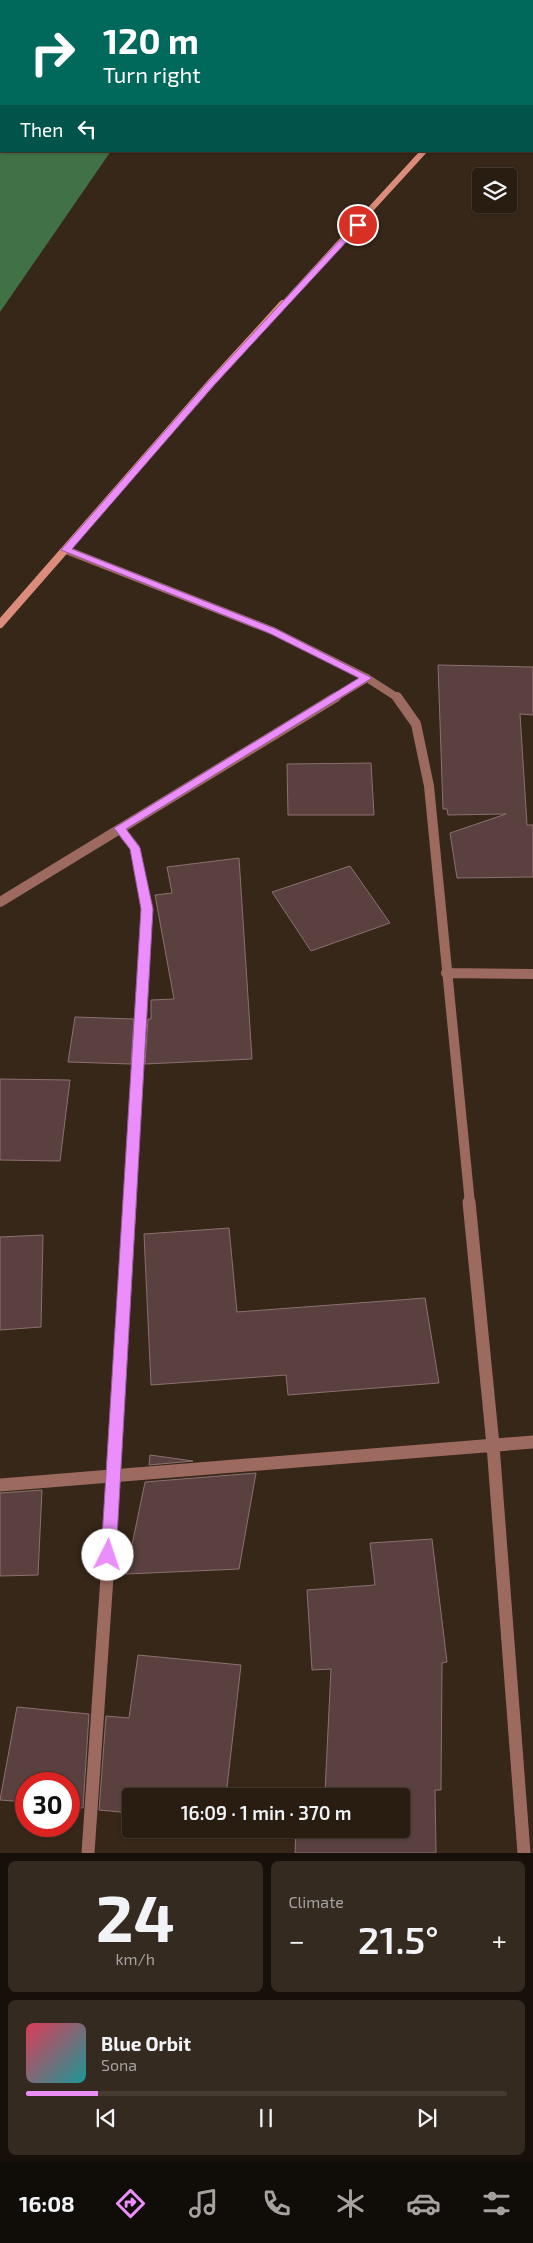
<!DOCTYPE html>
<html lang="en">
<head>
<meta charset="utf-8">
<style>
	:root { --surface:#291d12; --page:#352a20; --text:#f1f3f6; --muted:#a5a29f; --line:#453b32; --accent:#eb8dfb }
	body { margin:0; font-family:"Exo 2",sans-serif; background:var(--page); color:var(--text); height:100vh; display:flex; flex-direction:column; font-size:19px; white-space:nowrap }
	* { box-sizing:border-box; margin:0 }
	p { font-size:16px; color:var(--muted) }
	.icon { flex:none; width:28px; height:28px; fill:none; stroke:currentColor; stroke-width:2; stroke-linecap:round; stroke-linejoin:round }
	.map { position:relative; height:1853px; overflow:hidden }
	.side { display:flex; flex-direction:column; gap:8px; padding:8px; background:#17100a; flex:1 }
	.side>* { flex:none }
	.banner { position:absolute; left:0px; top:0px; width:534px; height:152px; box-shadow:0 1px 4px #0004,0 0 0 1px var(--line); background:#00695c; color:#fff; overflow:hidden }
	.buttons { position:absolute; left:472px; top:168px; display:grid; gap:10px }
	.buttons a { display:grid; place-items:center; width:45px; height:45px; border-radius:5px; background:var(--surface); box-shadow:0 1px 4px #0004,0 0 0 1px var(--line); font-size:25px }
	.speed { position:absolute; left:15px; top:1772px; display:flex; gap:10px; font-size:25px; font-weight:700; text-align:center }
	.speed>* { display:grid; place-content:center; width:65px; height:65px; border-radius:50%; background:var(--surface); box-shadow:0 1px 4px #0004,0 0 0 1px var(--line); line-height:1 }
	.speed .limit { border:8px solid #d22; background:#fff; color:#111 }
	.pin { position:absolute; display:grid; place-items:center; width:42px; height:42px; color:#fff; margin:-21px; border:2px solid #fff; border-radius:50%; box-shadow:0 1px 5px #0007 }
	.me { position:absolute; width:55px; margin:-28px; rotate:4deg; stroke-linejoin:round; filter:drop-shadow(0 0 4px #0008) }
	.turn { display:flex; align-items:center; gap:18px; height:105px; padding:0 20px; font-size:22px }
	.turn .icon { width:65px; height:65px; stroke-width:2.5 }
	.turn b { display:block; font-size:35px; line-height:42px }
	.then { display:flex; align-items:center; height:48px; padding:0 20px; background:#0003; gap:10px; font-size:19px }
	.big { font-size:38px; font-weight:600; line-height:1.1 }
	.side .card { flex:1; display:flex; flex-direction:column; justify-content:center; gap:8px; min-width:0; padding:0 18px; border-radius:8px; background:var(--page) }
	.side .dial { align-items:center; gap:0 }
	.dial b { font-size:65px; line-height:1 }
	.song { display:flex; align-items:center; gap:15px }
	.cover { width:60px; height:60px; border-radius:8px; background:linear-gradient(135deg,hsl(350 70% 55%),hsl(180 70% 35%)) }
	.played { height:5px; border-radius:2px; background:linear-gradient(90deg,var(--accent) 15%,var(--line) 15%) }
	.keys { display:flex; justify-content:space-around; direction:ltr }
	.heat { display:flex; justify-content:space-between; align-items:center; font-size:28px; direction:ltr }
	.side .tiles { flex:1; display:grid; gap:8px; grid-template-columns:1fr 1fr }
	.card:last-child { grid-column:span 2 }
	.trip { position:absolute; left:122px; top:1788px; width:288px; height:50px; border-radius:5px; background:var(--surface); box-shadow:0 1px 4px #0004,0 0 0 1px var(--line); font-weight:600; line-height:50px; text-align:center }
	.dock { display:flex; height:80px; justify-content:space-around; align-items:center; background:#100c07; color:var(--muted) }
	.dock .icon { width:35px; height:35px }
	.dock .selected { color:var(--accent) }
	.dock b { font-size:22px; color:var(--text) }
	.map>svg:first-child { display:block }
	.forest { fill:#417245 }
	.building { fill:#5a4140; stroke:#8c706f }
	.lines { fill:none; stroke-linecap:round; stroke-linejoin:round }
	.minor-far2 { stroke:#9c6a5f; stroke-width:8 }
	.minor-far1 { stroke:#9c6a5f; stroke-width:10 }
	.minor { stroke:#9c6a5f; stroke-width:13 }
	.secondary-far1 { stroke:#dc8c7b; stroke-width:6 }
	.secondary { stroke:#dc8c7b; stroke-width:8 }
	.route { fill:#eb8dfb; stroke:#995ca3 }
</style>
</head>
<body>
<div class="map">
<svg width="533" height="1853" viewBox="0 0 533 1853">
	<rect width="100%" height="100%" fill="#372718"/>
	<!-- forest -->
	<path class="forest" d="M0,0H177L1,1V151H111L0,312Z"/>
	<!-- building -->
	<path class="building" d="M438,665L533,667V715L520,714L527,825H533V877L457,878L450,833L506,814L448,815L447,809H443Z
		M371,763L374,815H288L287,764Z
		M239,858L252,1059L145,1064L148,1019H151V1000L174,999L155,895L172,893L167,867Z
		M350,866L390,923L311,951L272,892Z
		M75,1017L134,1019L131,1064L68,1062Z
		M0,1079L70,1080L60,1161L0,1160Z
		M229,1228L237,1312L425,1298L439,1383L288,1395L286,1375L151,1385L144,1234Z
		M43,1235L41,1327L0,1330V1237Z
		M150,1455L193,1461L149,1465Z
		M256,1473L239,1569L126,1574L145,1482Z
		M42,1490L38,1575L0,1576V1493Z
		M432,1539L447,1662L442,1663L441,1790H435L436,1853H295L296,1829H401V1796H296L297,1791L325,1792L331,1669L312,1670L307,1590L375,1585L370,1543Z
		M138,1655L241,1665L226,1796H131V1813L99,1810L106,1716L129,1718Z
		M17,1707L89,1714L83,1808L69,1807V1784H26V1802L0,1800Z"/>
	<g class="lines">
		<!-- minor-far2 -->
		<path class="minor-far2" d="M66,550L273,631L367,678L398,698
			M334,698L367,678"/>
		<!-- minor-far1 -->
		<path class="minor-far1" d="M397,697L416,724L429,786L470,1204
			M120,829L135,848L147,909L130,1204
			M0,902L336,697
			M446,973L533,974"/>
		<!-- minor -->
		<path class="minor" d="M469,1202L493,1445L524,1853
			M0,1485L533,1442
			M88,1853L114,1475L130,1202"/>
		<!-- secondary-far1 -->
		<path class="secondary-far1" d="M408,0L410,1
			M282,306L424,151"/>
		<!-- secondary -->
		<path class="secondary" d="M0,624L211,383L283,304"/>
	</g>
	<!-- route -->
	<path class="route" d="M355,224L362,225L214,385L72,549L276,629L372,678L126,829L140,848L153,909L116,1555L113,1560L108,1562L103,1560L101,1555L141,909L130,849L114,828L359,678L269,633L61,550L208,382Z"/>
</svg>
<div class="buttons">
<a><svg class="icon" aria-label="layers" viewBox="0 0 24 24"><path d="M12 4l9 5-9 5-9-5zM3 14l9 5 9-5"/></svg></a>
</div>
<div class="speed"><div class="limit">30</div></div>
<div class="pin" style="left:358px;top:225px;background:#d93025"><svg class="icon" aria-label="arrive" viewBox="0 0 24 24"><path d="M6 21V4h12l-3 4 3 4H6"/></svg></div>
<svg class="me" style="left:108px;top:1555px" viewBox="-20 -20 40 40"><circle r="19" fill="#fff"/><path d="M0-13L10 11 0 6-10 11z" fill="#eb8dfb"/></svg>
<div class="trip">16:09 · 1 min · 370 m</div>
<div class="banner">
<div class="turn"><svg class="icon" aria-label="right" viewBox="0 0 24 24"><path d="M7 20v-9h11M14 6l5 5-5 5"/></svg><div><b>120 m</b>Turn right</div></div>
<div class="then">Then<svg class="icon" aria-label="left" viewBox="0 0 24 24"><path d="M17 20v-9H6M10 6l-5 5 5 5"/></svg></div>
</div>
</div>
<section class="side">
<div class="tiles">
<div class="card dial"><b>24</b><p>km/h</p></div>
<div class="card"><p>Climate</p>
<div class="heat"><a>−</a><b class="big">21.5°</b><a>+</a></div>
</div>
<div class="card">
<div class="song"><i class="cover"></i><div><b>Blue Orbit</b><p>Sona</p></div></div>
<div class="played"></div>
<div class="keys"><svg class="icon" aria-label="previous" viewBox="0 0 24 24"><path d="M18 5L8 12l10 7zM5 5v14"/></svg><svg class="icon" aria-label="pause" viewBox="0 0 24 24"><path d="M8 5v14M16 5v14"/></svg><svg class="icon" aria-label="next" viewBox="0 0 24 24"><path d="M6 5l10 7-10 7zM19 5v14"/></svg></div>
</div>
</div>
</section>
<nav class="dock">
<b>16:08</b>
<svg class="icon selected" aria-label="directions" viewBox="0 0 24 24"><path d="M12 3l9 9-9 9-9-9zM9 14v-3h6M13 9l2 2-2 2"/></svg>
<svg class="icon" aria-label="music" viewBox="0 0 24 24"><path d="M9 18V5l10-2v13"/><circle cx="6" cy="18" r="3"/><circle cx="16" cy="16" r="3"/></svg>
<svg class="icon" aria-label="phone" viewBox="0 0 24 24"><path d="M5 4h4l2 5-3 2q2 4 5 5l2-3 5 2v4C11 20 4 13 5 4z"/></svg>
<svg class="icon" aria-label="climate" viewBox="0 0 24 24"><path d="M12 3v18M4 7l16 10M4 17L20 7"/></svg>
<svg class="icon" aria-label="car" viewBox="0 0 24 24"><path d="M5 17H2v-5l4-1 3-4h7l3 4 3 1v5h-3M9 17h6M6 11h13"/><circle cx="7" cy="17" r="2"/><circle cx="17" cy="17" r="2"/></svg>
<svg class="icon" aria-label="filters" viewBox="0 0 24 24"><path d="M4 7h16M4 17h16"/><circle cx="9" cy="7" r="2"/><circle cx="15" cy="17" r="2"/></svg>
</nav>
</body>
</html>
